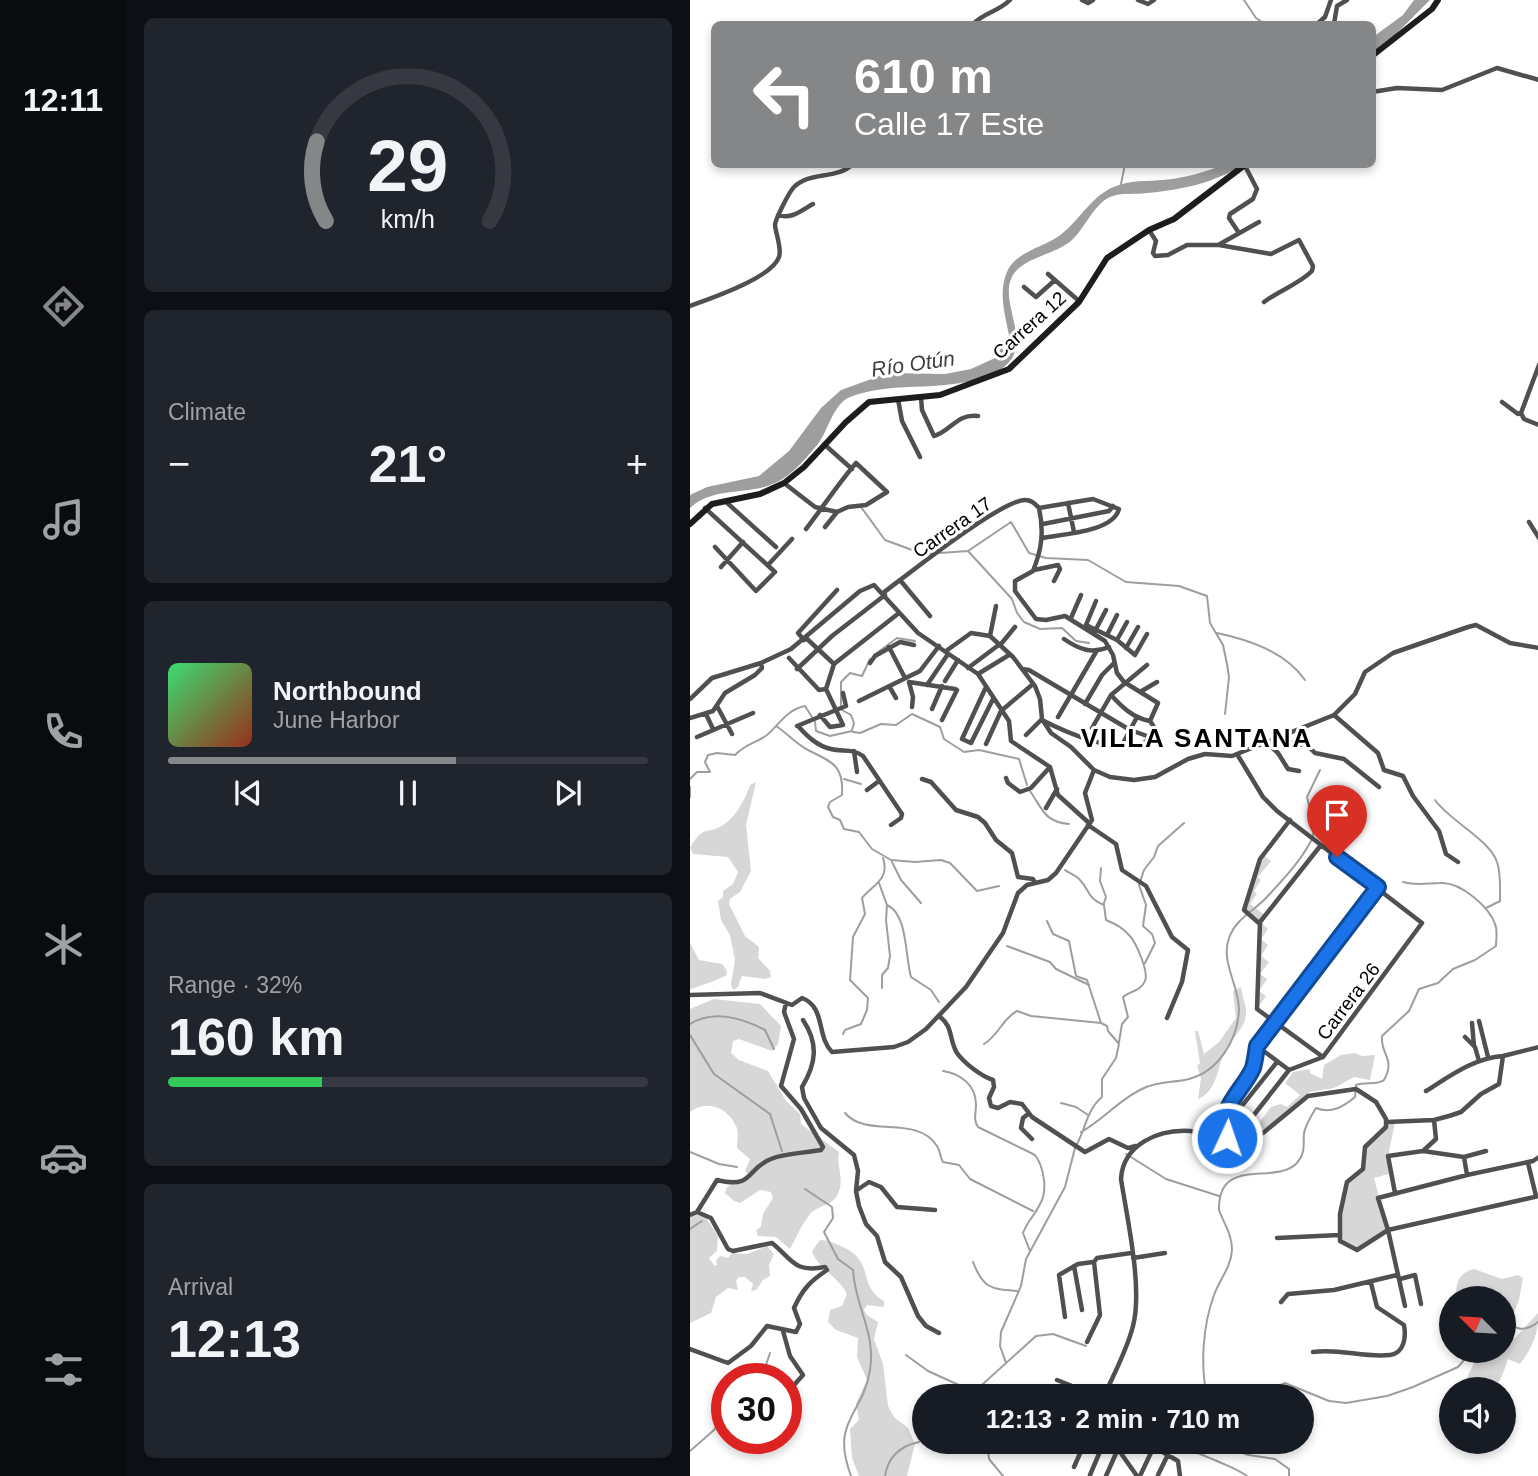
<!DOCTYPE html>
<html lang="en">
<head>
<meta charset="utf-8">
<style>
	:root { --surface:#171b24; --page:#20242c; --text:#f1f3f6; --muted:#9ea1a6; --line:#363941; --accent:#858687 }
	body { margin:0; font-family:Arial,sans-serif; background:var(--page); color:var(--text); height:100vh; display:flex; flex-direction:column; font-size:26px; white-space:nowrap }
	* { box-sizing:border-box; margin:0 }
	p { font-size:23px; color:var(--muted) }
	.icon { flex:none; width:38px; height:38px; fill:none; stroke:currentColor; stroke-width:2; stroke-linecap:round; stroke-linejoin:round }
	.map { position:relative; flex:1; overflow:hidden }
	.details { display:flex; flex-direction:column; gap:18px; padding:18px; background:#0d0f14; width:564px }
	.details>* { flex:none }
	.hud { position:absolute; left:21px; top:21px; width:665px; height:147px; border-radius:10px; box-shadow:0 4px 10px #0003; background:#858687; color:#fff; overflow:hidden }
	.needle { width:46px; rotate:294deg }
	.fabs { position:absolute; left:749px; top:1286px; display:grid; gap:14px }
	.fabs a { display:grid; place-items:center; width:77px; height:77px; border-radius:50%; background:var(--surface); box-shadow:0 4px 10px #0003; font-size:35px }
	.speed { position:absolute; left:21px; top:1363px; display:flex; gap:14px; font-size:35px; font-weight:700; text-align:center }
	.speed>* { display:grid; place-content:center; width:91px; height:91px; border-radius:50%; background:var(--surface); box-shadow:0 4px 10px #0003; line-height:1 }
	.speed .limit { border:10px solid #d22; background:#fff; color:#111 }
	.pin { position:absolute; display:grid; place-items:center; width:60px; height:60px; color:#fff; margin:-72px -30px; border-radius:50% 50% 50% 0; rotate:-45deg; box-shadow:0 0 7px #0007 }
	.pin .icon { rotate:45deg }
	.me { position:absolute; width:77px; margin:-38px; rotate:3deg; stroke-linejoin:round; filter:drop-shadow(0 0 5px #0008) }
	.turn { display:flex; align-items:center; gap:24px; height:147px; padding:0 28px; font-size:32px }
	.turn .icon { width:91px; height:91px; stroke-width:2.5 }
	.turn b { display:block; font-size:49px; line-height:60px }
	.big { font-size:52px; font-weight:700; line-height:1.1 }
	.details .card { flex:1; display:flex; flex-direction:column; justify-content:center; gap:10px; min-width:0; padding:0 24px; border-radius:10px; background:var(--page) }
	.details .dial { align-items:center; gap:0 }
	.dial svg { height:182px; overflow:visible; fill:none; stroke:var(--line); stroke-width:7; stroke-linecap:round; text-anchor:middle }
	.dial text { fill:var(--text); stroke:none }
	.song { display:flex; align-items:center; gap:21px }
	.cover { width:84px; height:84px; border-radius:10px; background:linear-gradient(135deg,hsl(140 70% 55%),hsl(10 70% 35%)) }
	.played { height:7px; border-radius:4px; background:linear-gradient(90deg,var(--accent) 60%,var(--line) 60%) }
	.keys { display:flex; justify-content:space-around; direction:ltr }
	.heat { display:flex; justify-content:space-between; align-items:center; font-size:38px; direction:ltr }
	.charge { height:10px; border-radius:5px; background:linear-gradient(90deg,#34c759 32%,var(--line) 0) }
	.trip { position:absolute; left:222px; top:1384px; width:402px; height:70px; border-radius:35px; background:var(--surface); box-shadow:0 4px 10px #0003; font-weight:700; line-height:70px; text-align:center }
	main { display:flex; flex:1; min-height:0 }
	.tab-bar { display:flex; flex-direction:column; width:126px; justify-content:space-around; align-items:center; background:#090b0e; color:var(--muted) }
	.tab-bar .icon { width:49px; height:49px }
	.tab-bar .current { color:var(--accent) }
	.tab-bar b { font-size:32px; color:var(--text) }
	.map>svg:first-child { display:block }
	.green { fill:#d7d7d7 }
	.water { fill:#9e9e9e }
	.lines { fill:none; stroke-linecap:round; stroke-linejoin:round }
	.stream { stroke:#9e9e9e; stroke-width:2 }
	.street { stroke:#505050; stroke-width:4.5 }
	.secondary { stroke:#1d1d1d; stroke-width:6 }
	.route-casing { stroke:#114b97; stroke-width:18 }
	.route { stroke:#1a73e8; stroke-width:12 }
	.labels { text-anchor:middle; stroke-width:6; stroke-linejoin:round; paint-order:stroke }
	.street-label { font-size:19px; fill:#000; stroke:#fff }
	.water-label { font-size:21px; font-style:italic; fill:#3f3f3f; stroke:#fff }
	.district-label { font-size:26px; font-weight:bold; letter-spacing:2px; fill:#000; stroke:#fff }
</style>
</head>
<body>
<main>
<nav class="tab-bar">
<b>12:11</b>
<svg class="icon current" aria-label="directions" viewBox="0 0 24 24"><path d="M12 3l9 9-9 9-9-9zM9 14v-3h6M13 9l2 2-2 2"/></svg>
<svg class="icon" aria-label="music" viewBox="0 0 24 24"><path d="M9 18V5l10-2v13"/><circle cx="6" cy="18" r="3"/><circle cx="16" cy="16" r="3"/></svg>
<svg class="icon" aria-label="phone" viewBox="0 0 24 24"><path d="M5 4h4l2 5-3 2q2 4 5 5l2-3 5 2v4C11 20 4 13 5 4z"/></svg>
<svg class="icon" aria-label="climate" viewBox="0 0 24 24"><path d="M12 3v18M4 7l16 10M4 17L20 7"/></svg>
<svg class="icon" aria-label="car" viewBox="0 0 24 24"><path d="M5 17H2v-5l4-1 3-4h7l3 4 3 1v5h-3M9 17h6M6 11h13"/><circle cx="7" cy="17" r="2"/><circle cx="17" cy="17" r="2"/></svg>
<svg class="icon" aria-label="filters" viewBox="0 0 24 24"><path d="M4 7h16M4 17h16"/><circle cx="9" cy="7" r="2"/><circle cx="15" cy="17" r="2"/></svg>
</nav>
<section class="details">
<div class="card dial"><svg viewBox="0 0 100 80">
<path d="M14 69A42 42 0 1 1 86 69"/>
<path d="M14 69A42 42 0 0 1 10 34" stroke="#858687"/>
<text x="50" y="56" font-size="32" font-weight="700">29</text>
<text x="50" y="72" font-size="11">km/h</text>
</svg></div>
<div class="card"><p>Climate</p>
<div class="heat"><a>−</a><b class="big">21°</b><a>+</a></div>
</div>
<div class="card">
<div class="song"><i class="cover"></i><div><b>Northbound</b><p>June Harbor</p></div></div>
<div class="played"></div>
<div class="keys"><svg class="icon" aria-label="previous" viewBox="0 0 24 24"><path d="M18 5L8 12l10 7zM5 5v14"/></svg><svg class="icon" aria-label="pause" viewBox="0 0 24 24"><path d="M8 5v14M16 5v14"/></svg><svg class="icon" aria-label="next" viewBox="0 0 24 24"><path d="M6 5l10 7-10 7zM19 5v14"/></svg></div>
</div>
<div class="card"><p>Range · 32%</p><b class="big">160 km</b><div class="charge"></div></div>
<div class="card"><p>Arrival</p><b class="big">12:13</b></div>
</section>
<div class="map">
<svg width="849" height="1476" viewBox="0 0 849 1476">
	<rect width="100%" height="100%" fill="#fff"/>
	<!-- green -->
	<path class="green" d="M66,782L56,825L61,871L50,892L40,899L39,904L55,936L69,947L68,958L80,971L81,977L75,979L52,976L48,987L43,990L41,984L45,960L40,935L31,920L28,901L33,897V891L43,884L48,872L38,857L3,854L0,848C15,822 17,837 36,823C47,815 56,797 60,785Z
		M573,855L581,861L568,877L571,880L564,891L567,894L560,904L576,916L570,922L578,929L571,939L578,945L571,956L579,962L570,974L577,979L569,991L576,996L567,1009L570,924L554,912Z
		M0,943L9,960L32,964L36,969L37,975C34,977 6,988 0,989Z
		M551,987C552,996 557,1007 556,1015C555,1027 543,1038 537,1047C527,1063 529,1091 508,1099L511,1078L507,1066L510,1063L505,1031H508L514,1054L529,1042L546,1018L543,991Z
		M24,999L70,1004L91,1026L88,1044L82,1051L49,1039L43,1041L41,1053L49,1060L78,1071L96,1101L110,1114L111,1124L149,1152C146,1166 154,1177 149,1191C144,1207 129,1204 120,1214C112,1224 106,1238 100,1249L86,1237L68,1236L66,1230L71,1227L73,1214L83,1198L81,1192L70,1190L50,1203L44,1201L35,1193L37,1187L59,1175L55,1171L60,1159L47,1148C47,1141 49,1132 46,1126C38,1107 16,1099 0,1112V1009Z
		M665,1053L672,1056L685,1055L680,1080L664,1077L644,1088L620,1092L577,1128L555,1133L569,1123L581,1107L591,1104L597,1107L610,1095L595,1083L603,1072L620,1069V1073L632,1079L634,1065L651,1055Z
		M697,1122L705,1123L698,1156L702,1173L684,1178L698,1230L667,1250L650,1241V1214L657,1182L671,1173L674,1150L694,1130Z
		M7,1215L15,1216L28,1236L27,1251L19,1258L24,1265L27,1266L26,1260L30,1256L38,1258L42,1253L57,1254L77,1246L84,1254L79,1265L80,1276L73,1280L66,1290L61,1291L63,1284L55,1277H49L46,1281L48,1290L38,1288L26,1297L21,1313L0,1323V1217Z
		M130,1240C138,1240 144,1243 151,1246C187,1262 166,1285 194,1301V1307L177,1305L174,1310L177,1315L188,1322L184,1339L193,1364L198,1406L204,1417L218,1428L225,1444L217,1476H169L162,1458L160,1429L169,1420L166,1403L177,1380L167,1357L168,1338L146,1330L138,1322L140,1310L152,1306L157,1294C149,1277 127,1268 122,1251Z
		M784,1269L812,1279L828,1275L833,1278L829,1300L823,1315H814V1298H766C766,1283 768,1273 784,1269Z
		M848,1313C849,1333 842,1348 830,1364L818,1359C808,1389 808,1390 776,1389L774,1384L785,1361V1351H814V1335L823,1340Z"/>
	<!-- water -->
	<path class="water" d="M724,0H740L696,44L683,53V37L713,15Z
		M533,165H552C525,183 490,190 457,193C446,195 431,192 420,197C404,204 395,228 382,240C366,254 340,256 326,271C301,299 353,348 306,372C261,395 206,379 160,397C143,404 138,431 128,444C118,456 106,470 94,478C66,498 25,484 0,508V495L17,487L69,476L99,451L131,408L151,390L198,373L255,374L281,369L305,358L319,335C315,314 308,292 317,272C325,252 352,248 369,236C390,221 402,193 429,185C446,179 464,182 482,179C498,177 518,171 533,165Z"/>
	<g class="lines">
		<!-- stream -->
		<path class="stream" d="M554,0L566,18L575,24
			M431,184L435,164
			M171,507L195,540L233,554L244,553
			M278,551L322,599L327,613L334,622L350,629L372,628L386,641L399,643
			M250,553L278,551L321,522L339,553L356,558L398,560L436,582L489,586L517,596L520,623L533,645L537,664L539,677L535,714
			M527,633C560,640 595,652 615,680
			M184,655L207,638L225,641
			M151,705V682L160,673L172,676L180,659
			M152,710L161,715L164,723L162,730
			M125,722L126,731L140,736L162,731
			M86,726C97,733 106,744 118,750C141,762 154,764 152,795L140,802L138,807L143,817L150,820L154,829L169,832L182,849L201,860L225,862L251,860L260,863L287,891L309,886
			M163,732L170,733L191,724L206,725L222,714L250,727L254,739L274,752L289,750L329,759L337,785
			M0,779L7,772H20L15,762L18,755L27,753L45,755C58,742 65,744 77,735C90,724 96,710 115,706L122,717
			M154,779L171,784
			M0,787V797
			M340,791C352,808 354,822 379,824
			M745,800C760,821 800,840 807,862C811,873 810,889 810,901L796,908
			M623,836L624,826L617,797L630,770
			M202,862L211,880L231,903
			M411,868L410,881L416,897L414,903
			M375,870C379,873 387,876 390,880C401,892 396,897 414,905L416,920C425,924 432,927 439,935C446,942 459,972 455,981C451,991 440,991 433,997L438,1017L432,1024L429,1042
			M189,883L197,905L196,920L200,956L198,968L192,975V988
			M197,905C218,914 215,957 221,977L241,990L249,1002
			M357,921L363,934L379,941L386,976L397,980L411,1023L417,1026L418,1031L429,1044L426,1058L412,1079V1097C398,1108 395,1129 387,1144
			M317,946L360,962L366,969L399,985
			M455,963L465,943L462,934L453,926L456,905L449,885L454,870L464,857L468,846L494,823
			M0,1024C24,1009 52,1018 75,1030L84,1049
			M153,1034L155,1030L171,1024L177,1010L178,998L160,980L163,937L175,914L172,898C184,884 200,879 193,858
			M0,1035L24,1074L80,1114L92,1151
			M294,1044C309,1035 312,1019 327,1011L341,1016L411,1023
			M253,1071C271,1074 286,1085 286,1105C286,1114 283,1119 288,1127L345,1155C354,1167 358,1191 350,1204C345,1215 338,1220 333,1233L340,1251
			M371,1103L386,1107L398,1115
			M155,1113C177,1139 227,1114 247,1146C250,1150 250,1157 253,1162L269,1165L280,1179L343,1211
			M391,1132C413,1120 430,1099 452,1089C467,1081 483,1083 499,1079C529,1071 547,1040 549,1011C550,987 530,962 539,938C546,919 562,912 575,899C591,882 610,862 621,841
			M0,1152L29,1164L47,1167
			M436,1154L476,1179L529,1196
			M115,1189L142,1207L143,1218L134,1232L148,1259L163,1270C165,1307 186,1332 180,1370C173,1416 140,1420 161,1476
			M0,1229L12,1221
			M283,1262C293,1288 300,1289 327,1291
			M785,1298L795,1295L804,1298
			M814,1315C821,1331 836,1333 849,1321
			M216,1355L238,1371L282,1391
			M316,1363L310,1346L311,1332L331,1286L336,1259L375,1187L385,1148
			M63,1379L75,1368L80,1353
			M284,1392L346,1336L363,1334L396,1346
			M517,1396C510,1365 513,1325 524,1295C530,1279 541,1267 542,1250C542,1234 534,1224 529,1210C528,1155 585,1186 607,1163C616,1153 613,1144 614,1133C616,1124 621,1116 626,1108C641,1114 653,1107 665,1097L666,1085C676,1081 686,1086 694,1080C706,1059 690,1054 692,1036L719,1011L729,989L748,983L763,969L785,960L806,946C806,939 808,931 805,924C799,907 771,882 751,883C738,883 727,886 713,882
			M571,1396L574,1392L595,1383L639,1401L656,1403L697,1396L723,1387L768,1367L782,1351
			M297,1442L299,1459L313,1476
			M555,1442V1454L559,1455
			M563,1442L559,1455L585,1459L599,1469V1476
			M448,1449C483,1441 495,1448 527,1461C538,1466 547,1469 557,1476
			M0,1451L24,1430L37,1408
			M195,1476C198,1457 210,1446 229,1442"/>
		<!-- street -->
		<path class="street" d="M392,0L398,3L403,0
			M448,0L458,4L464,0
			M283,24C295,12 308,12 320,0
			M627,24L635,17L641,0
			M644,24L647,6L657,0
			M682,92L707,88L752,90L807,68L849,80
			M88,215C101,220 112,210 123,204
			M459,230L466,241L463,253L465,256L478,255L497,245H529L581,254L609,240L623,266L622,271C609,284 590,290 574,302
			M549,233L539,218L540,214L563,199L567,189L555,166
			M530,244L569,222
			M358,274L389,301
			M334,287L346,297L365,280
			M0,306C19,299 82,278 89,257C92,248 86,235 85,225C85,220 99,192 104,187C120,171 146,180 163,164
			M849,365L831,413L834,419L849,425
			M231,397L232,410L244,436C260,432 267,413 288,416
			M208,399L212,421L230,457
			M812,402L828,414L831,413
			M135,445L162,469
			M94,483L125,507L147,512L158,507L176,505L197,492L166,463C148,484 133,507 116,529
			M35,501L86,547
			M378,503L384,532
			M15,508L85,572L66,591L25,547
			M349,508C354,531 352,549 343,571L325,581V591L346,619L356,620L375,616L415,641L423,655L427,673L434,682L468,703L460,721
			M349,508L403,499L429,509C423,532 373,534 353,538
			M839,522L849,538
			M353,524L419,511L423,506
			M135,527L147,512
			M78,565L102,539
			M31,567L53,542
			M344,570L368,565L370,569L364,581
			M210,580L240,616
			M193,593C217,575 311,500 335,500C342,500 345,504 349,508
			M406,601L396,625L427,640L445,655L457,634
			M381,618L391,595
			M404,633L416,610
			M417,635L427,615
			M300,636L306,606
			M116,638L144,664
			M374,639C390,650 402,654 419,647
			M114,640L108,633L147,590
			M427,640L437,622
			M311,644L325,627
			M199,647L215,678
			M436,648L448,627
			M256,651L281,633L300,636L323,657L345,686L350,699L352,719L361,733L381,747L404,770L420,777L444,780L465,777L498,759L515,754L542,756L644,715L665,694L675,672L703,653L778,627L786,625L820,643L849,648
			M99,658L129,690L136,689
			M180,663L185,656L210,642L224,645
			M278,668L310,644
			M107,669L142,636L195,595
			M332,669L339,670L440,730L460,737
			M288,674L319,655
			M255,681L268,660
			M237,685L258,654
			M199,686L206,698
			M136,689L144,664L209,613
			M295,689L272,739L281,743L303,699
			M450,692L467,682
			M0,699L22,678L71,663L101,649L170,591L184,585L228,633L288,674L319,721L321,741L360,767L368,795L399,823
			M169,701L230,671L249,646
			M395,704L412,675L424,663
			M27,706L42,734
			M222,707L223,697L219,682L265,689L267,690L252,720
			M242,709L252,686
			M16,714L23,729
			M130,715L140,727L153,725L136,689
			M644,715L688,753L694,770L713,776L723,796L749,831L756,854L768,862
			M368,717L406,652
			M0,718L23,711L35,693L65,675L72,668L71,663
			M352,720C381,735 417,749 450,747L460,737L464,727L460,721C443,718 432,707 421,695
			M107,726L156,706L153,693
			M108,726C117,736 127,746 141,749C153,752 162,748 173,756L212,814L211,818L201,825
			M402,728L421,695L457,665
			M336,735L352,719
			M7,737L63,713
			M586,739H597L606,746L615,743L625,753L654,759L689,787
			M575,741L588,753L598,769L609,771
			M296,744L311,711L343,684
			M432,745L447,717
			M164,751L167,772
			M316,778L318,783L330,792L341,788L360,767
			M232,779L241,782L266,810L288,817L295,823L306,840L322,853L328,877L343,879L345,883
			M177,790L189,781
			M356,808L367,789
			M398,825L426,844L432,870L456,886L482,937L498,950L492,982L477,1018
			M631,845L570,922L567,1009L633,1057
			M570,924L554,910L570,859L600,820
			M0,995L70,993L102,1005L112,998C136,1007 126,1036 142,1052L204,1047L218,1042L236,1029L276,987L313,933L328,893L337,885L358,880L366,873L402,820L395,793L404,770
			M250,1017C263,1026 259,1040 267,1053C274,1063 291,1076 303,1080L304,1087L299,1098L301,1106L308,1108L320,1102L332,1104L342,1117L395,1152L419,1139L438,1148L446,1146
			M113,1020C129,1044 126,1064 112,1087L114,1098L131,1128L164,1155L168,1171L166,1191L169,1206L176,1224L187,1236L195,1262L211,1277L228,1316L236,1326L249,1333
			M789,1021L798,1057
			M782,1023L784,1046
			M775,1037L785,1047L789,1061
			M567,1046L599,1070
			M736,1091C760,1076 784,1058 813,1056
			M338,1114L333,1118L331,1128L342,1139
			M697,1122L744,1120L759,1116L771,1112L791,1094L809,1084L813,1056L849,1047
			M534,1127L549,1134L599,1070L633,1057L732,923L587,811L573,797L547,754
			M535,1127L587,1062
			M531,1140L539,1101L563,1068L567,1046L688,887
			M535,1140L573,1133L618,1096L666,1089L686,1102L696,1119V1127L675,1147L673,1169L657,1182L655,1191L650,1214V1241L667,1250L698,1230L849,1196
			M733,1151L746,1139L744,1120
			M774,1157L777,1175
			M838,1163L846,1196
			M167,1190L179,1182L191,1187L207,1207L245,1210
			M705,1193L698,1156L733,1151L774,1157L796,1151
			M0,1215L7,1212L27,1180C65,1189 55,1169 81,1159C95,1153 115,1153 131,1150L133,1147L111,1109L91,1086L104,1039L94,1012L96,1003
			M587,1238L649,1235
			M443,1258L475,1253
			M384,1266L392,1310
			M710,1279L725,1275L731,1304
			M591,1302L598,1294L644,1290L707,1275
			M715,1306L698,1230L688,1198L777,1175L843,1161L849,1157
			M375,1317L369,1275L388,1264L403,1262
			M93,1331L100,1356L113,1375L96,1394
			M397,1342L410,1315L404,1262L407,1258L441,1253
			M0,1349L38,1363L61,1346L77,1326L106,1332L110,1324L104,1308C113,1288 121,1281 137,1270L135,1267C104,1273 103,1260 82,1243L43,1251L38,1249L21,1218L7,1212
			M623,1352C649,1348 674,1358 700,1355C715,1353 716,1336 714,1325L687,1307L681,1283
			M367,1380L407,1396
			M414,1396C424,1374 437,1350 443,1326C453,1288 437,1218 431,1179C433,1144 469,1129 500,1131C511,1132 521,1137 532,1140
			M423,1442L447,1476
			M464,1447L488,1461L490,1476
			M384,1467L395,1442
			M400,1475L414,1442
			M468,1475L484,1442
			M416,1476L431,1442
			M450,1476L466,1442"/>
		<!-- secondary -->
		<path class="secondary" d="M682,56L742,9L748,0
			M0,524L22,504L70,494L94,483L114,467L156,422L179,402L250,395L319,369L389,302L417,258L459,230L484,219L556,164"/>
	</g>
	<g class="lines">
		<!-- route casing -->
		<g class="route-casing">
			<path id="route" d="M537,1138C526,1108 553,1091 563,1068C565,1061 566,1052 567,1046L688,887L647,857"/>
		</g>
		<!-- route -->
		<use href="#route" class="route"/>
	</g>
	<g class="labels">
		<!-- street labels -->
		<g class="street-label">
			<text transform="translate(339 325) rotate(-42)" y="7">Carrera 12</text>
			<text transform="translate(262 527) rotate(-35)" y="7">Carrera 17</text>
			<text transform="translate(658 1001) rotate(-53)" y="7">Carrera 26</text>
		</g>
		<!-- water labels -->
		<g class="water-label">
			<text transform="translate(223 364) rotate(-8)" y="7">Río Otún</text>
		</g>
		<!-- district labels -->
		<g class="district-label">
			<text x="507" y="747">VILLA SANTANA</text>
		</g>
	</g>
</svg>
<div class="fabs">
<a><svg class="needle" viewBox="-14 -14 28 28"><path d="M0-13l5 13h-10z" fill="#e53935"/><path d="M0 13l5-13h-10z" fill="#9ea1a6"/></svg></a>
<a><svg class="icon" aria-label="sound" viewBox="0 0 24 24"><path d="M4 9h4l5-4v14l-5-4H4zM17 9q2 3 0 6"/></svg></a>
</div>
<div class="speed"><div class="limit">30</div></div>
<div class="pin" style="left:647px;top:857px;background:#d93025"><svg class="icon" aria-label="arrive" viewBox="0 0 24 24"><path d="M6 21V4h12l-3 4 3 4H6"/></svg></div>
<svg class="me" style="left:537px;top:1138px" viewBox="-20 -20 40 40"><circle r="17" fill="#1a73e8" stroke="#fff" stroke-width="3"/><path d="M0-11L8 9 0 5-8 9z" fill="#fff"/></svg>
<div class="trip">12:13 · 2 min · 710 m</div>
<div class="hud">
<div class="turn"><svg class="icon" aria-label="left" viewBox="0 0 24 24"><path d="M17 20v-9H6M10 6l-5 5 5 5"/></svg><div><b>610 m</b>Calle 17 Este</div></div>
</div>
</div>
</main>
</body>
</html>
